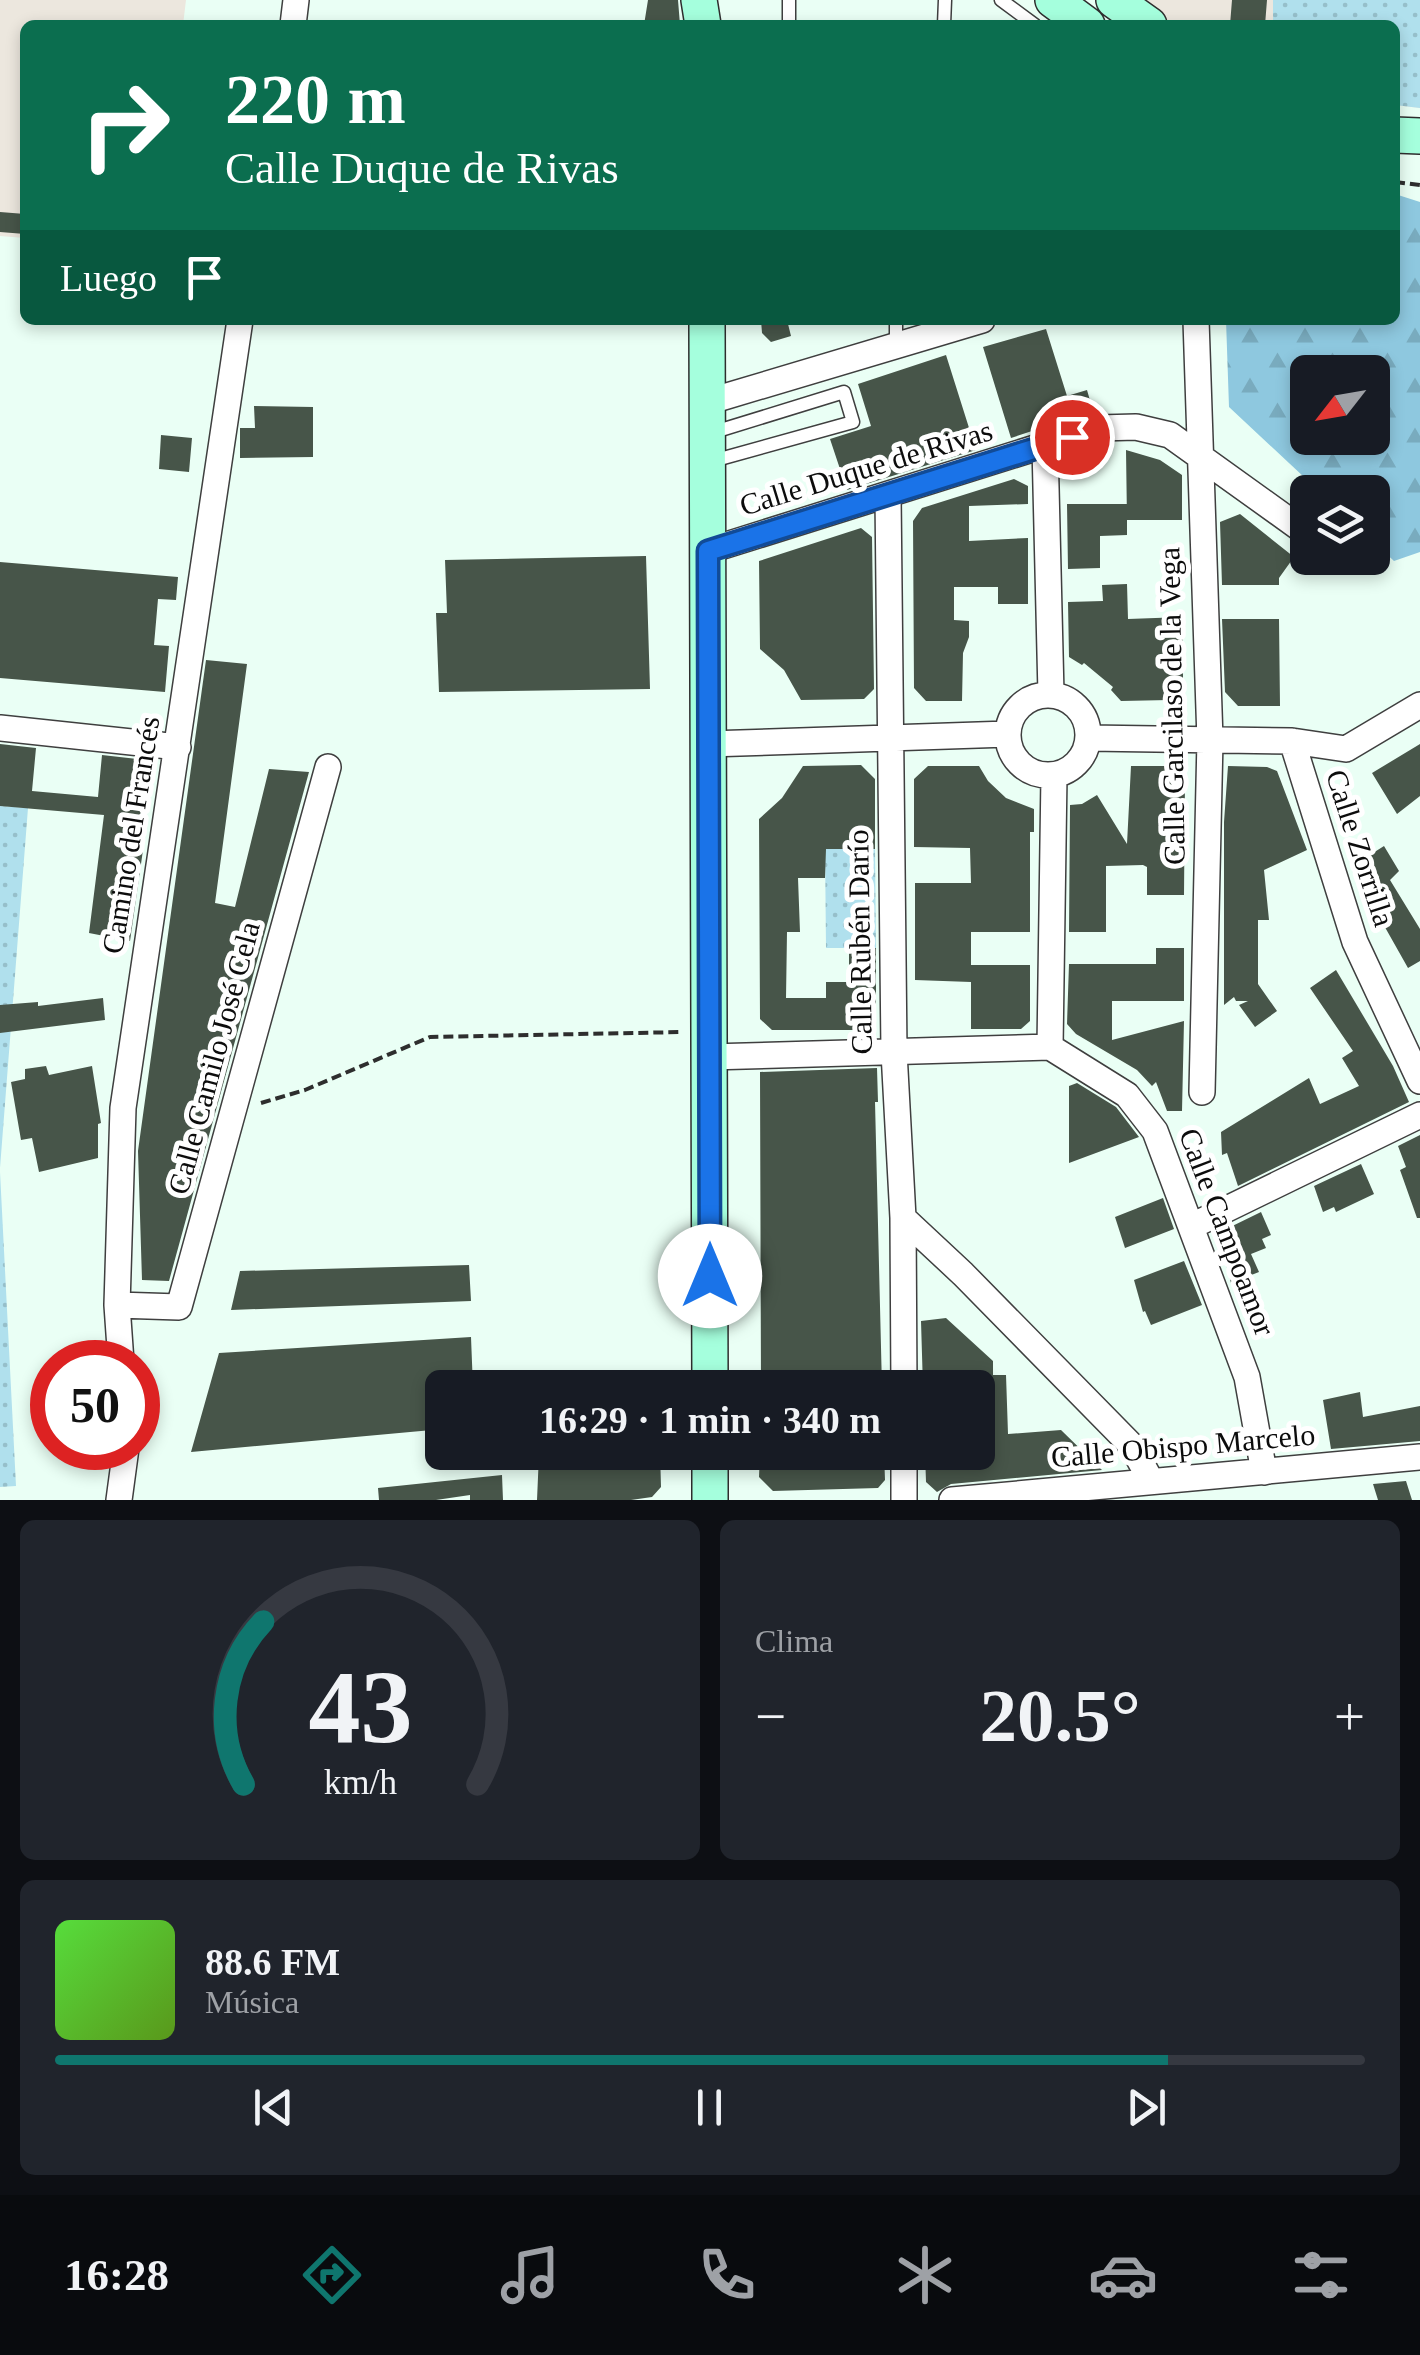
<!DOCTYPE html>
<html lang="es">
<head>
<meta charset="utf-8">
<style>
	:root { --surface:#171b24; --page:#20242c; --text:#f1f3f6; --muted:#9ea1a6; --line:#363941; --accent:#0f766e }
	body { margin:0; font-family:Georgia,serif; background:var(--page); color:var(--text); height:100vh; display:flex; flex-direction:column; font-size:38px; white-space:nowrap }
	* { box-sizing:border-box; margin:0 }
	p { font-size:32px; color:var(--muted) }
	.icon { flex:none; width:55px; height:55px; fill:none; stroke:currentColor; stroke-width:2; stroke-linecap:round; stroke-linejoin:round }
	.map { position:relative; height:1500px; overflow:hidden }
	.details { display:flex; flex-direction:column; gap:20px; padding:20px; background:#0d0f14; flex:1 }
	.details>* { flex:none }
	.banner { position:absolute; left:20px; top:20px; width:1380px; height:305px; border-radius:15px; box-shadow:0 5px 15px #0003; background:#0b6e4f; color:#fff; overflow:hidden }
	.needle { width:65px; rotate:239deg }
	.controls { position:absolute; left:1290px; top:355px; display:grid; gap:20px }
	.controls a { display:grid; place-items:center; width:100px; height:100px; border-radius:15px; background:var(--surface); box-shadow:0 5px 15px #0003; font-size:50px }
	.speed { position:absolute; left:30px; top:1340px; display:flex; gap:20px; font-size:50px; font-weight:700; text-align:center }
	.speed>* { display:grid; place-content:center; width:130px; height:130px; border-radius:50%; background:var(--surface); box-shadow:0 5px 15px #0003; line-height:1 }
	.speed .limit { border:15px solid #d22; background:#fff; color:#111 }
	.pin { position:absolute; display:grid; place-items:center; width:85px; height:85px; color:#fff; margin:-42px; border:5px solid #fff; border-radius:50%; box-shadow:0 2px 10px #0007 }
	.me { position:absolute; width:110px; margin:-55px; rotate:0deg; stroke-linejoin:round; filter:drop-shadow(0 0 8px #0008) }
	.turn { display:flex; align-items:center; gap:35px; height:210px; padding:0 40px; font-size:45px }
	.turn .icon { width:130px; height:130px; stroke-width:2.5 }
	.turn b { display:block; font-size:70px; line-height:85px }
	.then { display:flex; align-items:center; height:95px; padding:0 40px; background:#0003; gap:20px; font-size:38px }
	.big { font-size:75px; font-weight:700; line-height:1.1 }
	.details .widget { flex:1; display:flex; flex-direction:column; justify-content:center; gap:15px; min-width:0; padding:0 35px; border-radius:15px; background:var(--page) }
	.details .dial { align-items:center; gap:0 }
	.dial svg { height:260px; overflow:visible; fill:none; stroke:var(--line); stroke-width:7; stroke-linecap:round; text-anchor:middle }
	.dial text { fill:var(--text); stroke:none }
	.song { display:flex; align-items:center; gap:30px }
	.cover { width:120px; height:120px; border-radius:15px; background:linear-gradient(135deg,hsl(110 70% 55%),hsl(90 70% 35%)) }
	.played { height:10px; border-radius:5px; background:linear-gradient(90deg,var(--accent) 85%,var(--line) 85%) }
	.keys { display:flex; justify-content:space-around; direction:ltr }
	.heat { display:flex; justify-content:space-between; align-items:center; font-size:55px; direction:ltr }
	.details .tiles { flex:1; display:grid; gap:20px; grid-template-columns:1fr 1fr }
	.widget:last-child { grid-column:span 2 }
	.trip { position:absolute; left:425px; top:1370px; width:570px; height:100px; border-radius:15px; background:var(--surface); box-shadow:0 5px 15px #0003; font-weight:700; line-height:100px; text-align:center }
	.tabs { display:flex; height:160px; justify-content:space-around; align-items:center; background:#090b0e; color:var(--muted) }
	.tabs .icon { width:70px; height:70px }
	.tabs .active { color:var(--accent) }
	.tabs b { font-size:45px; color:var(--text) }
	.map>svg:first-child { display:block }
	.industrial { fill:#ece7de }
	.grass { fill:url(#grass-dots) }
	.forest { fill:url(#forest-firs); fill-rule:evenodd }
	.building { fill:#475549 }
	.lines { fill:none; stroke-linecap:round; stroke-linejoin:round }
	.lane-casing { stroke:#3f3f3f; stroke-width:15 }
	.street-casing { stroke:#3f3f3f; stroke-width:28 }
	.secondary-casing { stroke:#2e2e2e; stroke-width:38 }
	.path { stroke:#2e2e2e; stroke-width:4; stroke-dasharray:10 5; stroke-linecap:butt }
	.lane { stroke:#fff; stroke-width:12 }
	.street { stroke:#fff; stroke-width:25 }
	.secondary { stroke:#a5ffdd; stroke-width:35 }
	.route-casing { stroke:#114b97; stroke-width:25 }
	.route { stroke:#1a73e8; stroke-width:18 }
	.labels { text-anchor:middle; stroke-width:10; stroke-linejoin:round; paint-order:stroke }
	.street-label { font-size:30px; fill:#0c0c0c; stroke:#fff }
</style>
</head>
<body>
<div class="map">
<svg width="1420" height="1500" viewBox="0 0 1420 1500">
	<defs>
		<pattern id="grass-dots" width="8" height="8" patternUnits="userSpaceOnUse" patternTransform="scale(2.5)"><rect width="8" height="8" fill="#b0e0ed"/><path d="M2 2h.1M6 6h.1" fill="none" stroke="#96bfca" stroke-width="1.8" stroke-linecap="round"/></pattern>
		<pattern id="forest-firs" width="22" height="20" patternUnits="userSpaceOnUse" patternTransform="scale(2.5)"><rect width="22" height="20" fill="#8ec8df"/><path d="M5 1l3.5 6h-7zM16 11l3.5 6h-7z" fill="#79abbe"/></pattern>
	</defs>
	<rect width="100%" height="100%" fill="#eafff5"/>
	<!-- industrial -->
	<path class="industrial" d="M0,0H186L183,25H25V238L0,236Z
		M1133,0H1420V108L1395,105V25H1173Z"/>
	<!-- grass -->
	<path class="grass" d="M1273,0H1420V108L1395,105V25H1273Z
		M0,806L28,808L0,1168Z
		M825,848L875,849L876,948H826Z
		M0,1172L16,1486L0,1487Z"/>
	<!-- forest -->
	<path class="forest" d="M1395,194L1420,202V552L1394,561L1373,541L1372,492H1320L1229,407L1226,320H1395ZM1308,372H1372V438H1308Z"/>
	<!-- building -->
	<path class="building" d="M648,0H678L680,25H644Z
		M1232,0H1267L1265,25H1230Z
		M0,212L25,214V234L0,232Z
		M761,320H787L791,336L771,342L762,333Z
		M1046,329L1067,396L1087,390L1093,411L1011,438L983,347Z
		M946,355L976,450L847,490L830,439L871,426L858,384Z
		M254,406L313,407V457L240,458V428H255Z
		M161,435L192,438L189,472L159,469Z
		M1126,450L1160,460L1182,475V520H1127Z
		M1014,479L1028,486V504L969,506V541L1028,538V604H998V587H954V620L969,621V637L963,653L962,701H926L914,688L913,521L922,508Z
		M1067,504H1127V535L1100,536V568L1068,569Z
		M1240,514L1294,557L1279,578V585H1222L1220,522Z
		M861,528L872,537L874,689L864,699L801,700L784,670L760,649L759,561Z
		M646,556L650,689L439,692L436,613H447L445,560Z
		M0,562L178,577L176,600L158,599L154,645L169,646L165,692L0,678Z
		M1127,584L1128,619L1183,617V686L1169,700L1121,701L1111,690L1113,687L1084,663L1082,665L1069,657L1068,602L1103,601L1102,585Z
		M1222,619H1279L1280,706H1238L1225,692Z
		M206,660L247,664L215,903L235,907L269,769L309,772L169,1281L142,1280L138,1151Z
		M0,744L36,748L32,791L98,797L102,755L146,760L140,821L147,822L130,941L89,933L104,815L0,806Z
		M1420,744V796L1397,814L1372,773Z
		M861,765L875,779V849H826L825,878H798L800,932H787L786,998H826V982H849V948H876V1030H772L760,1019L759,819L782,798L803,766Z
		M928,766H979L988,781L1006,798L1034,809V832H1030V932H971V965H1030V1021L1021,1029H971V982L915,980V883H971L970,848L914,847V779Z
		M1131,766H1173L1185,778L1184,895H1147V867L1143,865L1106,866V932H1069L1070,805L1082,804L1097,795L1127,844Z
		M1228,766L1267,767L1277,771L1307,850L1264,870L1269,920H1258V984L1277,1011L1255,1027L1239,1005L1248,1001H1236L1234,997L1224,1005V822Z
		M1384,846L1399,871L1390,880L1420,929V961L1408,968L1351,867Z
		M1156,948H1184V1001H1112V1040L1184,1021L1182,1111H1167L1156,1082L1152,1086L1137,1070L1076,1034L1067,1024L1069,964H1156Z
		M1336,970L1393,1066L1409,1102L1238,1186L1227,1153L1222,1155L1221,1132L1309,1078L1320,1104L1359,1086L1342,1058L1353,1051L1310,988Z
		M103,998L105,1020L0,1033V1005L38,1002V1006Z
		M46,1066L49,1075L92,1066L101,1123L98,1124V1158L39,1172L32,1138L21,1140L11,1082L25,1079V1069Z
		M877,1068L878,1102H875L882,1388H761L760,1072Z
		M1077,1083L1116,1107L1139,1137L1069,1163V1086Z
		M1420,1135V1218H1417L1400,1170L1406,1167L1398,1146Z
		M1361,1164L1374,1194L1336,1212L1334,1207L1323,1212L1314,1186Z
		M1163,1198L1174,1229L1125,1248L1115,1217Z
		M1261,1212L1271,1235L1262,1239L1266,1248L1251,1254L1259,1272L1231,1283L1218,1233Z
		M1184,1261L1202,1305L1151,1325L1145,1311L1143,1312L1134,1280Z
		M469,1265L471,1301L231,1310L240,1271Z
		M946,1318L993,1361V1375H1006L1008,1434L1061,1430L1102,1470L951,1484L937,1492L926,1482L925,1452H978V1388H923L921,1321Z
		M471,1337L473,1388H442V1411H431L432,1430L191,1452L219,1353Z
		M1360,1392L1363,1417L1420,1406V1441L1331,1449L1323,1400Z
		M562,1452H660L661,1487L652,1497L631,1500H537L539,1454Z
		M760,1452H884L885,1480L878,1488L773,1491L759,1477Z
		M502,1475L503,1500H470V1495L436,1500H379L378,1488Z
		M1406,1481L1412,1500H1378L1373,1484Z"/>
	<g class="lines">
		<!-- lane casing -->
		<g class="lane-casing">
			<path id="lane" d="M789,0V25
				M1001,0L1035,25
				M944,25L945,0
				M896,320V345
				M709,462L853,422L844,392L711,433"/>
		</g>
		<!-- street casing -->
		<g class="street-casing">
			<path id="street" d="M293,25L296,0
				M1196,320L1210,740L1202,1092
				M707,402L982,320
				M1045,446L1051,694
				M888,495L894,1052L903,1218L904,1388
				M707,551L1099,428L1136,427L1170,435L1308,534
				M1008 735a40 40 0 1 1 80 0a40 40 0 1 1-80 0Z
				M0,728L178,747
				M1089,738L1292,741L1346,749L1420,705
				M1292,741L1355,942L1420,1081
				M708,744L1008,734
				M1050,1047L1054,775
				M709,1057L1050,1047L1127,1095L1155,1131L1247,1377L1264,1472
				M903,1218L963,1274L1132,1446L1151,1481
				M1192,1226L1420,1115
				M117,1305L179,1307L328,767
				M121,1362L117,1305L123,1108L240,320
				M119,1500L126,1448
				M904,1500V1452
				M952,1500L1420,1457"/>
		</g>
		<!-- secondary casing -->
		<g class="secondary-casing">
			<path id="secondary" d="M699,0L703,25
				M1053,0L1087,25
				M1114,0L1149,25
				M1395,135L1420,136
				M707,320L710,1388
				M710,1452V1500"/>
		</g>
		<!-- path -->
		<path class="path" d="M1395,182L1420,185
			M261,1103L305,1090L430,1037L683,1032"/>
		<!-- lane -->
		<use href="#lane" class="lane"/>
		<!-- street -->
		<use href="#street" class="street"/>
		<!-- secondary -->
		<use href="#secondary" class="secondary"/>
	</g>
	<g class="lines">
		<!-- route casing -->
		<g class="route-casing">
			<path id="route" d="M710,1276L708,551L1072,437"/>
		</g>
		<!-- route -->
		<use href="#route" class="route"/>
	</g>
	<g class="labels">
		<!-- street labels -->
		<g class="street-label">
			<text transform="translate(866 468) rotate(-17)" y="10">Calle Duque de Rivas</text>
			<text transform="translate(1172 706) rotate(-91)" y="10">Calle Garcilaso de la Vega</text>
			<text transform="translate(131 835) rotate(-81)" y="10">Camino del Francés</text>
			<text transform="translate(1360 848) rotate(72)" y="10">Calle Zorrilla</text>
			<text transform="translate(860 942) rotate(-91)" y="10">Calle Rubén Darío</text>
			<text transform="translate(214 1058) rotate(-75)" y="10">Calle Camilo José Cela</text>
			<text transform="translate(1227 1232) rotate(69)" y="10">Calle Campoamor</text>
			<text transform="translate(1183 1446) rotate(-5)" y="10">Calle Obispo Marcelo</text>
		</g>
	</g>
</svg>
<div class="controls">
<a><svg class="needle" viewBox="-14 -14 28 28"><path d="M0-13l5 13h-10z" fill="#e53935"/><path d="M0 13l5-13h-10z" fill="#9ea1a6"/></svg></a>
<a><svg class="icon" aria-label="layers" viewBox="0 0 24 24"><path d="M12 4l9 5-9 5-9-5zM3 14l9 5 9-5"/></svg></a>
</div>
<div class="speed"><div class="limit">50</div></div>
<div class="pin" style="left:1072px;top:437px;background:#d93025"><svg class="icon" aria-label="arrive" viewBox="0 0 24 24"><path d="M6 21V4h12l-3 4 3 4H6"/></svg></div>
<svg class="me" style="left:710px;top:1276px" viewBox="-20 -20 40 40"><circle r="19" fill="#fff"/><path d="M0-13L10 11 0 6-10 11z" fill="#1a73e8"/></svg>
<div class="trip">16:29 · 1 min · 340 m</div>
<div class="banner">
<div class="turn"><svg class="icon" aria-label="right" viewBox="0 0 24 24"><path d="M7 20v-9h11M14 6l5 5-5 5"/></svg><div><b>220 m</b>Calle Duque de Rivas</div></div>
<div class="then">Luego<svg class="icon" aria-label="arrive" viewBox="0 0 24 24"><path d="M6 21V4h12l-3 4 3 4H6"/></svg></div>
</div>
</div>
<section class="details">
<div class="tiles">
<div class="widget dial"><svg viewBox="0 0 100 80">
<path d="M14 69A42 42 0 1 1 86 69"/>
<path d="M14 69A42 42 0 0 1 20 19" stroke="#0f766e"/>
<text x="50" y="56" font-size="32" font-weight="700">43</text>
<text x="50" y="72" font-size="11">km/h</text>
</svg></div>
<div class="widget"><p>Clima</p>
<div class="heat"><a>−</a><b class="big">20.5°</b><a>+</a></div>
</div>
<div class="widget">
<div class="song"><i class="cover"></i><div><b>88.6 FM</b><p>Música</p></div></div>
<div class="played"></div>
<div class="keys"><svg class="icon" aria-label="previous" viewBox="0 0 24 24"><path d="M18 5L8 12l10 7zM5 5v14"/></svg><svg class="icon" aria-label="pause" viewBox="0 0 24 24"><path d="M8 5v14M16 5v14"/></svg><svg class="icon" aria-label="next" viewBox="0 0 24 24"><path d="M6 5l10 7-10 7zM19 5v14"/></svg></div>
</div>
</div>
</section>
<nav class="tabs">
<b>16:28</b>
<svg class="icon active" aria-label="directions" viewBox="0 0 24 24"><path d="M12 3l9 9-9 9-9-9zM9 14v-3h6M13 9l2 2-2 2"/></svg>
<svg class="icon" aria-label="music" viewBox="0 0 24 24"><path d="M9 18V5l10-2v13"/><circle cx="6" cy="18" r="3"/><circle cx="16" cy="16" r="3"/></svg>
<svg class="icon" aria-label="phone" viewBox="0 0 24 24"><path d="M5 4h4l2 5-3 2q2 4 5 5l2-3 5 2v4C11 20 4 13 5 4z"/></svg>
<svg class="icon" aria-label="climate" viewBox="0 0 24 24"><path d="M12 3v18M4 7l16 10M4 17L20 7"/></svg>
<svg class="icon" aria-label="car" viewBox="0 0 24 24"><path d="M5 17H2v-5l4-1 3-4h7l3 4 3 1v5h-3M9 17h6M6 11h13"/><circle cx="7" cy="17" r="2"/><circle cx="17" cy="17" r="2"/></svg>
<svg class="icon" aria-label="filters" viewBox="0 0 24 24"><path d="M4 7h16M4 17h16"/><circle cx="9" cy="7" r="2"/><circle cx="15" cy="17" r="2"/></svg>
</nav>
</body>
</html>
